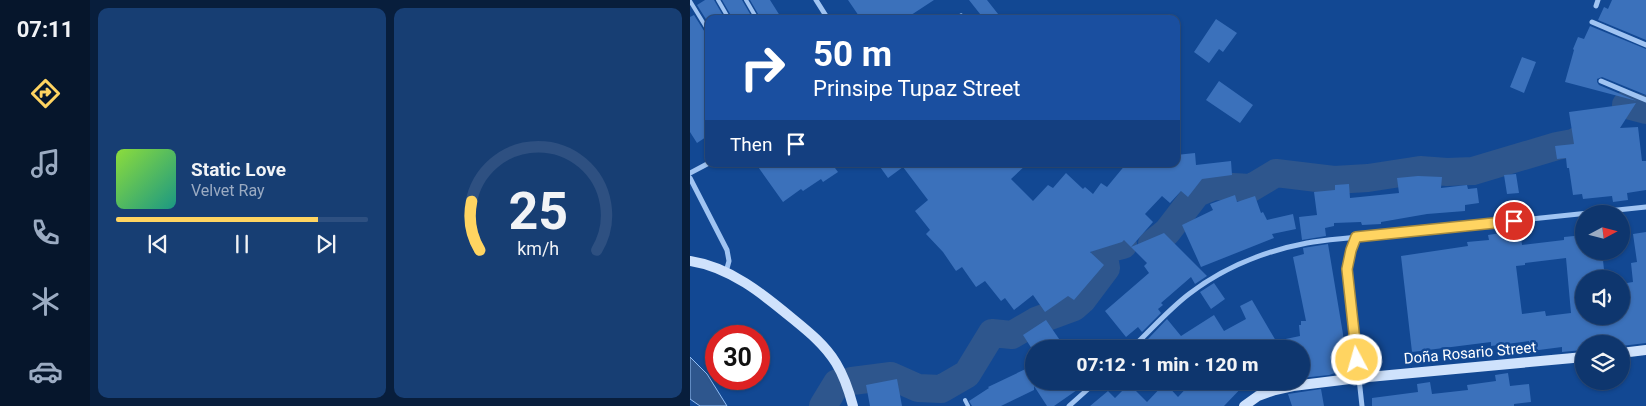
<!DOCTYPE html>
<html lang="en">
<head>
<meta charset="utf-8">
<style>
	:root { --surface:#0e366e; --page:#173e73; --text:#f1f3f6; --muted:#9babc2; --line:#2e5081; --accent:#ffd461 }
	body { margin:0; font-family:Roboto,sans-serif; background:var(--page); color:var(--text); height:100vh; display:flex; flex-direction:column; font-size:19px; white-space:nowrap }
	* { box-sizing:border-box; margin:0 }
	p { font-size:16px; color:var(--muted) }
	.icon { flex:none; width:28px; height:28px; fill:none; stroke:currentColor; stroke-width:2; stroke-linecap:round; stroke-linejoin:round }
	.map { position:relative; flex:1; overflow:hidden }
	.panel { display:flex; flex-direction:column; gap:8px; padding:8px; background:#081e3c; width:600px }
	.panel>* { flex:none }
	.hud { position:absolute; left:15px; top:15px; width:475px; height:152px; border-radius:10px; box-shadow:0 1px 4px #0004,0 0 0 1px var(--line); background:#1a4fa0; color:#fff; overflow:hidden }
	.needle { width:32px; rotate:83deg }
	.fabs { position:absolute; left:885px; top:205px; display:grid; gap:10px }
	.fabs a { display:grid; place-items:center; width:55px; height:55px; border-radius:50%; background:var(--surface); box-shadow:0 1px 4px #0004,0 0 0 1px var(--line); font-size:25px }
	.speed { position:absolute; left:15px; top:325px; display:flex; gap:10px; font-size:25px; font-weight:700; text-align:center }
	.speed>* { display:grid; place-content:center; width:65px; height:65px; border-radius:50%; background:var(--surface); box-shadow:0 1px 4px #0004,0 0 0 1px var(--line); line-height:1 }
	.speed .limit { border:8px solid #d22; background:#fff; color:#111 }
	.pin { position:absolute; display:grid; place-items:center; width:42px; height:42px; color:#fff; margin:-21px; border:2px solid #fff; border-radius:50%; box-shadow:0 1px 5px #0007 }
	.me { position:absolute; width:55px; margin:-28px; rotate:354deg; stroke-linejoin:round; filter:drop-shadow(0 0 4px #0008) }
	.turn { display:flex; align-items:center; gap:18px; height:105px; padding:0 25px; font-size:22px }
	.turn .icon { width:65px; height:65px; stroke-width:2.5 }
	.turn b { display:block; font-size:35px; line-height:42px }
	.then { display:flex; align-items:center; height:48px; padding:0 25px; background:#0003; gap:10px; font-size:19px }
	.panel .widget { flex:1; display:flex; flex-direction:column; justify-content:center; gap:8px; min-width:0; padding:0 18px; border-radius:10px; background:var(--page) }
	.panel .dial { align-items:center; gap:0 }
	.dial svg { height:130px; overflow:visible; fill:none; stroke:var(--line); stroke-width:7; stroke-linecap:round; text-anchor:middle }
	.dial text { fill:var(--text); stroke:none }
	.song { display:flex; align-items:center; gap:15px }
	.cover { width:60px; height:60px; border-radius:8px; background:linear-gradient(135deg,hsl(90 70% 55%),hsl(170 70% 35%)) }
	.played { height:5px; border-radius:2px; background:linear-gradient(90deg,var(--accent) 80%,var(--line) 80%) }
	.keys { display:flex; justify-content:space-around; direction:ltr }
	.panel .tiles { flex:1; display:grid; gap:8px; grid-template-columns:repeat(2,1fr) }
	.trip { position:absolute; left:335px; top:340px; width:285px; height:50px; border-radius:25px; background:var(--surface); box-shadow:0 1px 4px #0004,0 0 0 1px var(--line); font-weight:800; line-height:50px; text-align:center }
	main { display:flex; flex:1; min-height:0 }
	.dock { display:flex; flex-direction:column; width:90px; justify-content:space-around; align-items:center; background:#06162c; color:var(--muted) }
	.dock .icon { width:35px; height:35px }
	.dock .active { color:var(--accent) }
	.dock b { font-size:22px; color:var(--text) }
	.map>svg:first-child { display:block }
	.water { fill:#2e568d; stroke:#92bef5 }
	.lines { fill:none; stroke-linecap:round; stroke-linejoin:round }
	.river { stroke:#2e568d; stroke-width:28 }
	.building { fill:#3b71bb; fill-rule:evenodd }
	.lane { stroke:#a0c4f2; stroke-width:4 }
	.street { stroke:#a0c4f2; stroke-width:5 }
	.secondary { stroke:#cfe2fc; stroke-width:10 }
	.route-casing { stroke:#a68a3f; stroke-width:12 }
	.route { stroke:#ffd461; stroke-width:9 }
	.labels { text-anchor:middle; stroke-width:5; stroke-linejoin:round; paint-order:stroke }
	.street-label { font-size:15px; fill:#fff; stroke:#124893 }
</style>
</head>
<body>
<main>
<nav class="dock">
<b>07:11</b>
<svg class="icon active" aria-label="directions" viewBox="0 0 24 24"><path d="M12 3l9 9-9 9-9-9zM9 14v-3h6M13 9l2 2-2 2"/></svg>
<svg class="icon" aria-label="music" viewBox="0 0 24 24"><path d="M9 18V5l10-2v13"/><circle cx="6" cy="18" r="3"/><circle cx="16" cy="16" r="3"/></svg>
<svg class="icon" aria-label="phone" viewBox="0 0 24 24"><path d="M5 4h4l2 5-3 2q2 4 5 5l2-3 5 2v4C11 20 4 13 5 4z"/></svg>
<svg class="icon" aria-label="climate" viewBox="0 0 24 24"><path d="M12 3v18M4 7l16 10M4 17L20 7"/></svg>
<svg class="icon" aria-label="car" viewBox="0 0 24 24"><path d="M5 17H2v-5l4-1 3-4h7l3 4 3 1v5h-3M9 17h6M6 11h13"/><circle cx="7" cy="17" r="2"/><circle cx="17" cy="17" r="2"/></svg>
</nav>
<section class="panel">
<div class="tiles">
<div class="widget">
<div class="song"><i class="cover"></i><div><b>Static Love</b><p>Velvet Ray</p></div></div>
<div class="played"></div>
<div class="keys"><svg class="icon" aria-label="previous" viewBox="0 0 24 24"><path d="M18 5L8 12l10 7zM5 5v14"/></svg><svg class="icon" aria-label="pause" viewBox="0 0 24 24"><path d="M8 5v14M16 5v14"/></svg><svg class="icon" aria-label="next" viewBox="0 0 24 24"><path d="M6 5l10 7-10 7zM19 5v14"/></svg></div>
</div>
<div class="widget dial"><svg viewBox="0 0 100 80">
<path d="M14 69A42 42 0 1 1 86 69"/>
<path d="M14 69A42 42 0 0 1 9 39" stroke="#ffd461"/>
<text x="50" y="56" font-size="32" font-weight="700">25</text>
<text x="50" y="72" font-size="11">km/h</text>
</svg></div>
</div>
</section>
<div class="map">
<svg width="956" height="406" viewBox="0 0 956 406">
	<rect width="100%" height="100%" fill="#124893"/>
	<!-- water -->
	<path class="water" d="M0,357L17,374L37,406H10L0,399Z"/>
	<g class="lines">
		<!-- river -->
		<path class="river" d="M936,105H937L956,110
			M462,244L477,232L507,193L524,186L561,188L586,173L644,180L678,178L730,170L757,172L783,171L867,146L883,143L891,139L910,125
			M162,381L201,376L228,388L251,389L277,374L302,333L322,335L346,321L384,307L392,300L416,268L414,257L421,248L433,245
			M133,406L147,383"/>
	</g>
	<!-- building -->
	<path class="building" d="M15,0H24L35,19H19V24L7,5Z
		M32,0H52L63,19H43Z
		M60,0H80L92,19H71Z
		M158,0H244L215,19H171Z
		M279,0H297L312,19H294Z
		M922,0H956V40L908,20L914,7L918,9Z
		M4,15L16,34L19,36V135L7,143L0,132V17Z
		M526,19L547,33L533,52L529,49L519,63L504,52Z
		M900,26L956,49V95L912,77L907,79V82L909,85L947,101L875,82L884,50L883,49L888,37L894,39Z
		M832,57L846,62L834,93L820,87Z
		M529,81L563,105L550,123L516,100Z
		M946,103L930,128L948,127L952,161H956V190L937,193L938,200L923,202L922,196L893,199L892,194L883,195L879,168H877L876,158L867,159L865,146L884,144L879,112Z
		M505,153L506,165L541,161L542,175L512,179L498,197L491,191L480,203L472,196L455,214L463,222L441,247L434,240L432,242L400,252L414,265L384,300L378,296L355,312L343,295L324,310L315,298L311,301L295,281L286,287L272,267L266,271L253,252L236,234L240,230L225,211L238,200L213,167L198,178L188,164H337L321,179L343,201L358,185L363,188L376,173L393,189L395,187L403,194L411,183L417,187L436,164H486V155Z
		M66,164H142L148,172L133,182L131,179L113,191L111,189L93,202Z
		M826,174L829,193L817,194L814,175Z
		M728,176L752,177L751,188L777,185L778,189L787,188L789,203L775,205V211L737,214L691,222V224L672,225L671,222L644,223V226L635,228L636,236L612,240L609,217L627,215L624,192L645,190V185L659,184L660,198L709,193L707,178Z
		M545,195L547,202L565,196L571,213L573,212L577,220L603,214L606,229L582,234L584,238L511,267L492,225L523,210L520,204Z
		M830,230L832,245L874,240V237L894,235V251H912L915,279H894V316H931V284L943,282L941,263L947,262L943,234L956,232V343L931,346V344H891L892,350L872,352V347L841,351L839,341L801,346V342L722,352L711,256L778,246L777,242L799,240L798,235ZM876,258L881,313L856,316L855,311L832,314L826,266L835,265V263Z
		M474,233L517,276L505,284L501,277L471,303L473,305L468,309L471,313L452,332L448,327L436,337L415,311L459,273L454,266L457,263L441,247Z
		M638,244L653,334L656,368L644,370L645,373L639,375L611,378V349H466L458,339L477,319L491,336L524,315L534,331L556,319L550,306L562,300L586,341L610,336L609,325H611V321H616L603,257L614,254L613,248Z
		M524,283L535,299L521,309L510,292Z
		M356,320L376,349H342L333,335Z
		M344,365V381H400L364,406H357L344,386V390L311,406H282L279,401L299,388L298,387Z
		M818,373L820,386L839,384L841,402L824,404V406H682V398L728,392L727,384L740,382L742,394L778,390L777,385L806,381L805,375Z
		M207,379L212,406H180L176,385Z
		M503,381H558L534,406H400L418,391L425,398L439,384L457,402L475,383L488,397Z
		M631,389L634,406H602L598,394Z"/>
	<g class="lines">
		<!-- lane -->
		<path class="lane" d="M28,0L39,19
			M56,0L67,19
			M0,1L19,32
			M275,400L278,406"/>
		<!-- street -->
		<path class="street" d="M126,0L138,19
			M906,6L908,0
			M267,19L271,16
			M902,22L956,45
			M911,81L956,100
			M0,173L19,163
			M0,178L37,250L39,261L36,272
			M667,237L661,250L657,269L672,406
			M441,349C460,331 478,310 499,294C533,268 575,251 617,243C633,240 650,239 667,237L956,207
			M379,406L407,381"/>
		<!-- secondary -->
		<path class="secondary" d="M0,261C40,267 73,294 103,319C119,332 135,345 146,363C154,376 159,391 163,406
			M931,353L956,350
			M554,406L568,396L585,390L603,386L668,378L894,357"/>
	</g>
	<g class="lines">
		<!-- route casing -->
		<g class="route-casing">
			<path id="route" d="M667,360L657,269L661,250L666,237L824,221"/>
		</g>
		<!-- route -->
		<use href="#route" class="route"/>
	</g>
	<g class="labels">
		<!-- street labels -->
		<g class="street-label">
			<text transform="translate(780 353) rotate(-5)" y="5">Doña Rosario Street</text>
		</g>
	</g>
</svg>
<div class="fabs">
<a><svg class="needle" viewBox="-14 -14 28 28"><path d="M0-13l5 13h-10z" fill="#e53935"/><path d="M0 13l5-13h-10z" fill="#9babc2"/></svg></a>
<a><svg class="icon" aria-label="sound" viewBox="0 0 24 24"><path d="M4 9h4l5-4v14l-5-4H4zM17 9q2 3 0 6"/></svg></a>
<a><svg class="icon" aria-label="layers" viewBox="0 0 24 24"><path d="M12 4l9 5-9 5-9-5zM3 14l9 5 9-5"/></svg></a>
</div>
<div class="speed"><div class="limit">30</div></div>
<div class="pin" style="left:824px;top:221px;background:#d93025"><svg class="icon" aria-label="arrive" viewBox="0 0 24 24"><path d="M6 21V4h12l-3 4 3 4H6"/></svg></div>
<svg class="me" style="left:667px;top:360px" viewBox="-20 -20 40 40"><circle r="17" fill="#ffd461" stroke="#fff" stroke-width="3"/><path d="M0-11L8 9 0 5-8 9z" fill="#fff"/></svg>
<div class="trip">07:12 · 1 min · 120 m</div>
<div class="hud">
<div class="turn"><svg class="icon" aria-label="right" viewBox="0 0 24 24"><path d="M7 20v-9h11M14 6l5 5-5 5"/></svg><div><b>50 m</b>Prinsipe Tupaz Street</div></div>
<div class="then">Then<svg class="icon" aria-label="arrive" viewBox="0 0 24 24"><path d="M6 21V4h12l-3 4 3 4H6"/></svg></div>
</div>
</div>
</main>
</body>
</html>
